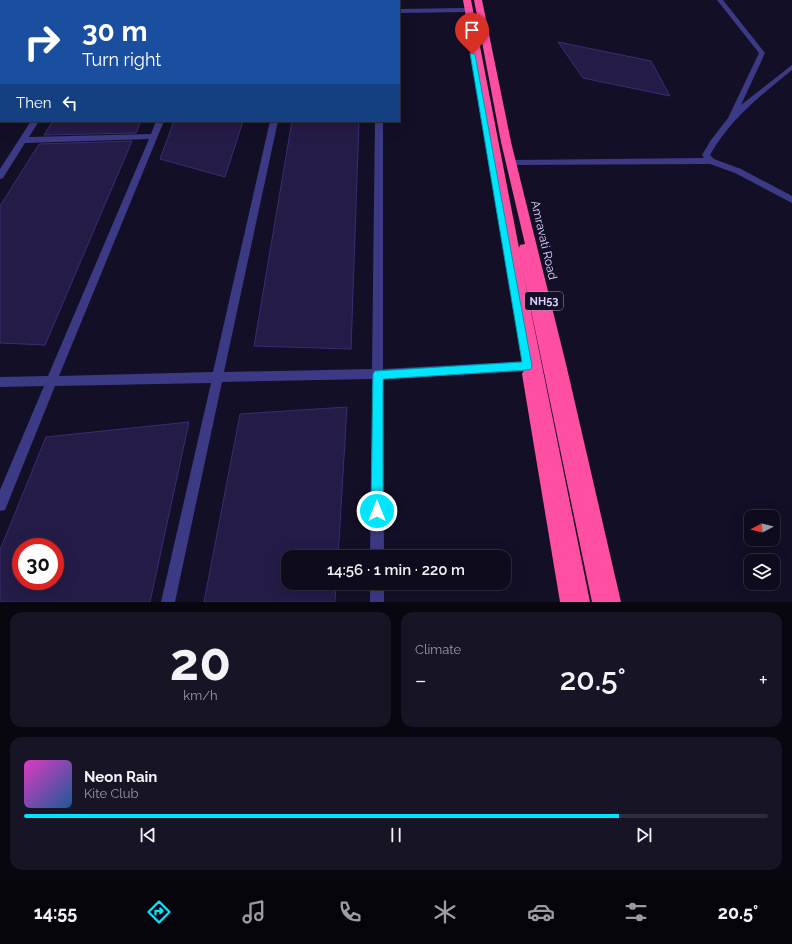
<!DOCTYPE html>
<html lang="en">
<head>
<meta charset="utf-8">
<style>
	:root { --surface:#0e0b1c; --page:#171425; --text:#f1f3f6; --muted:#9b9ba3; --line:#2e2b3b; --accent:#00e5ff }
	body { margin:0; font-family:Raleway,sans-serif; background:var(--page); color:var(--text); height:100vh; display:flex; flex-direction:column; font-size:15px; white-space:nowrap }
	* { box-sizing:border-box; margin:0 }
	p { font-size:13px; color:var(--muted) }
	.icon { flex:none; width:22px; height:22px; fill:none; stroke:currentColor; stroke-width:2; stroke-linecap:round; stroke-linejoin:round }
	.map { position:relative; height:602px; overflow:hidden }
	.details { display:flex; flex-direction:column; gap:10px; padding:10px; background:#08060f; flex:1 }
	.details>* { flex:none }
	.guide { position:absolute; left:0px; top:0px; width:400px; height:122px; box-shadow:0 4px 16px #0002,0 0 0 1px var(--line); background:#1a4fa0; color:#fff; overflow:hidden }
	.needle { width:26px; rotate:263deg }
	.buttons { position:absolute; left:744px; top:510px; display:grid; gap:8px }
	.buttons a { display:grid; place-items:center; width:36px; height:36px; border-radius:8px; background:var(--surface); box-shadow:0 4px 16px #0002,0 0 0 1px var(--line); font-size:20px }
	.speed { position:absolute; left:12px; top:538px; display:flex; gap:8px; font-size:20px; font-weight:700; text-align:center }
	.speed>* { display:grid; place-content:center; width:52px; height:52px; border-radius:50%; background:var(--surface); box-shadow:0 4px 16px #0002,0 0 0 1px var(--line); line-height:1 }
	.speed .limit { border:6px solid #d22; background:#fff; color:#111 }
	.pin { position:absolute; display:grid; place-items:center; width:34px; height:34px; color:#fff; margin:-41px -17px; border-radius:50% 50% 50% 0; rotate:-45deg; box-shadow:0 0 4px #0007 }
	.pin .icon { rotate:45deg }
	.me { position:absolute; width:44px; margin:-22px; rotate:0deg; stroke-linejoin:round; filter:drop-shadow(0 0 3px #0008) }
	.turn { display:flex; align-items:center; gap:14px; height:84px; padding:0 16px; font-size:18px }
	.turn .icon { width:52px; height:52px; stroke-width:2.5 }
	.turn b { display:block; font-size:28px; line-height:34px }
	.then { display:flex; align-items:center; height:38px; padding:0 16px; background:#0003; gap:8px; font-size:15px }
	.big { font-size:30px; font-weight:600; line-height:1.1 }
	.details .widget { flex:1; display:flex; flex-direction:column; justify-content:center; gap:6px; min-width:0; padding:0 14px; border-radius:12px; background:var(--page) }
	.details .dial { align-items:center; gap:0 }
	.dial b { font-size:52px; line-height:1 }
	.song { display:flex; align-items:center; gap:12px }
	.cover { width:48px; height:48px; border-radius:6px; background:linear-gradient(135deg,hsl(310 70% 55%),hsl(210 70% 35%)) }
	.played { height:4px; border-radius:2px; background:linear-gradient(90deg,var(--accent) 80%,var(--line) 80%) }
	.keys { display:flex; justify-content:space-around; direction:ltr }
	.heat { display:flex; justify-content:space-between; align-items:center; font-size:22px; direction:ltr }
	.details .tiles { flex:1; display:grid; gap:10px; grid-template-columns:1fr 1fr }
	.widget:last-child { grid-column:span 2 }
	.trip { position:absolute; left:281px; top:550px; width:230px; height:40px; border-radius:12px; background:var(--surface); box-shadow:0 4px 16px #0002,0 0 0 1px var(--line); font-weight:600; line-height:40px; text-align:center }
	.menu { display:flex; height:64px; justify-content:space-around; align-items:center; background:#06040b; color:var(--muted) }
	.menu .icon { width:28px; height:28px }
	.menu .current { color:var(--accent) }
	.menu b { font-size:18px; color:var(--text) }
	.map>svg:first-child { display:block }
	.building { fill:#241b47; stroke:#3b2d73; fill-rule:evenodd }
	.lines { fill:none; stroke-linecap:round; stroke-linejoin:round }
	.lane { fill:#3d3a85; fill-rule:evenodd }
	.street { fill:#3d3a85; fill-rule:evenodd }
	.highway { fill:#ff4fa3; fill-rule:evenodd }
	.route { fill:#00e5ff; stroke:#0095a6 }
	.labels { text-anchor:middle; stroke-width:4; stroke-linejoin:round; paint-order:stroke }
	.shield { fill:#130f26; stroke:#9e99be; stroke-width:1 }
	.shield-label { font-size:11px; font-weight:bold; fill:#d9d4ff }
	.street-label { font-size:12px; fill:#d9d4ff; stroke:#130f26 }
</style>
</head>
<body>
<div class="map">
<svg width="792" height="602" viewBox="0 0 792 602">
	<rect width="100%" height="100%" fill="#130f26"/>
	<!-- building -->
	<path class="building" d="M558,42L651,61L670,96L583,78Z
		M53,121H141L136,133L44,135Z
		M174,121H243L225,177L160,159Z
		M292,121H359L351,349L254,346Z
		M132,141L45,345L0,343V206L39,144Z
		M347,407L338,557H288V583H336L335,602H204L240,414Z
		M189,422L150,602H0V550L46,437ZM21,547H55V581H21Z"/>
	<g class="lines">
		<!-- lane -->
		<path class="lane" d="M717,0H723L765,53L741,105L792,65V70C761,95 730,119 710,155L714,159L741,169L792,196V203L735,173L710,164L509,165V161L512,160L704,158L702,155L711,140L728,118L759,53Z"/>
		<!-- street -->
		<path class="street" d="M37,0H43V1H37Z
			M297,0H303V1H297Z
			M399,9L465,8L468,10L465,12L399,13Z
			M0,54H1L0,60Z
			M31,121H39L29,137L151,134L156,121H164L59,376L213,372L270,121H278L224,372L372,369L375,121H383V369L527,361L531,362L532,366L531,370L527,371L383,379L384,557H370L372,379L222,382L175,602H161L211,383L55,386L5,510L0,511V490L44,386L0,387V377L48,376L149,139L25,143L3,178L0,179V169Z
			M370,583H384V602H370Z"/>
		<!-- highway -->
		<path class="highway" d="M463,0H471L519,248L520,245L525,244L501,142L474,0H482L511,142L566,364L621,602H592L522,267L590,602H560L522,374L524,370L529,368Z"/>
	</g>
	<!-- route -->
	<path class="route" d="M470,53L475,54L532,366L531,369L527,370L383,379V511L381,515L377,517L373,515L371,511L373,374L375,371L522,362Z"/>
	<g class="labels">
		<!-- shield labels -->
		<rect class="shield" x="525" y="292" width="38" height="18" rx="3"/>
		<g class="shield-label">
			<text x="544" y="305">NH53</text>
		</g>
		<!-- street labels -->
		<g class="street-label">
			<text transform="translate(544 240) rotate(77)" y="4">Amravati Road</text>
		</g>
	</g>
</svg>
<div class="buttons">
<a><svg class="needle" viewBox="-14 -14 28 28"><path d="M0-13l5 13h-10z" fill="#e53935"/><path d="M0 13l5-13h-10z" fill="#9b9ba3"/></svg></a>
<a><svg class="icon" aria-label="layers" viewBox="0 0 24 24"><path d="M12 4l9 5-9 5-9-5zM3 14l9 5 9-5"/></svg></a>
</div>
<div class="speed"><div class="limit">30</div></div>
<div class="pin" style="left:472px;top:54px;background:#d93025"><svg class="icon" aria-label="arrive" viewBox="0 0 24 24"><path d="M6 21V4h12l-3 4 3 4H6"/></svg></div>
<svg class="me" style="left:377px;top:511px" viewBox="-20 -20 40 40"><circle r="17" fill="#00e5ff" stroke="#fff" stroke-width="3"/><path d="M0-11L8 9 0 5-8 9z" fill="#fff"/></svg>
<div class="trip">14:56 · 1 min · 220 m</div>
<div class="guide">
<div class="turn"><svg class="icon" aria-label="right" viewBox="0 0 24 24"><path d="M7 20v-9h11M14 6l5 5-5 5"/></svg><div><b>30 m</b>Turn right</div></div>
<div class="then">Then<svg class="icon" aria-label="left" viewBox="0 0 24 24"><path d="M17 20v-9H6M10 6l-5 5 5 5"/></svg></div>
</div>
</div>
<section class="details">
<div class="tiles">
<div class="widget dial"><b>20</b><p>km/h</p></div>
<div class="widget"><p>Climate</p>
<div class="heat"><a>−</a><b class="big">20.5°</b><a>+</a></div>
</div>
<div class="widget">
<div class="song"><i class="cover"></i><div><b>Neon Rain</b><p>Kite Club</p></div></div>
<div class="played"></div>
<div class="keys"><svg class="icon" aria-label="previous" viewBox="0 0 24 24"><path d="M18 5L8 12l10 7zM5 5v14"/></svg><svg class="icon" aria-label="pause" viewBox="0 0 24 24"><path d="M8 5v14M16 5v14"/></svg><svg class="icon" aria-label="next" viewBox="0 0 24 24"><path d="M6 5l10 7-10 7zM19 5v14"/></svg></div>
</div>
</div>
</section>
<nav class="menu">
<b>14:55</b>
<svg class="icon current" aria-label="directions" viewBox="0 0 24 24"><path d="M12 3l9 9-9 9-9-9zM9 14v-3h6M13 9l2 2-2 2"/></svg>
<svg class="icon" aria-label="music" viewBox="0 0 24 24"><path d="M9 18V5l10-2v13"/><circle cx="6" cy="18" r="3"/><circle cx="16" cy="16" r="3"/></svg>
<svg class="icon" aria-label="phone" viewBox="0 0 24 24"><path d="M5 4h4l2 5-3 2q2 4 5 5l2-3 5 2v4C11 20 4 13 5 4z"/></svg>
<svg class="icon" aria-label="climate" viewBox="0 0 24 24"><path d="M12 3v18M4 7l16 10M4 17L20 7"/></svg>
<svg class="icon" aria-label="car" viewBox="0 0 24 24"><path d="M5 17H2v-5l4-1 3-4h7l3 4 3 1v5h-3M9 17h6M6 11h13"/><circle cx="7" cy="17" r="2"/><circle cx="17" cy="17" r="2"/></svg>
<svg class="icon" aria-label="filters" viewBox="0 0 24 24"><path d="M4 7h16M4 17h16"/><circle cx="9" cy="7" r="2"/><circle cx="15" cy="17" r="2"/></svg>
<b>20.5°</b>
</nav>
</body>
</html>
